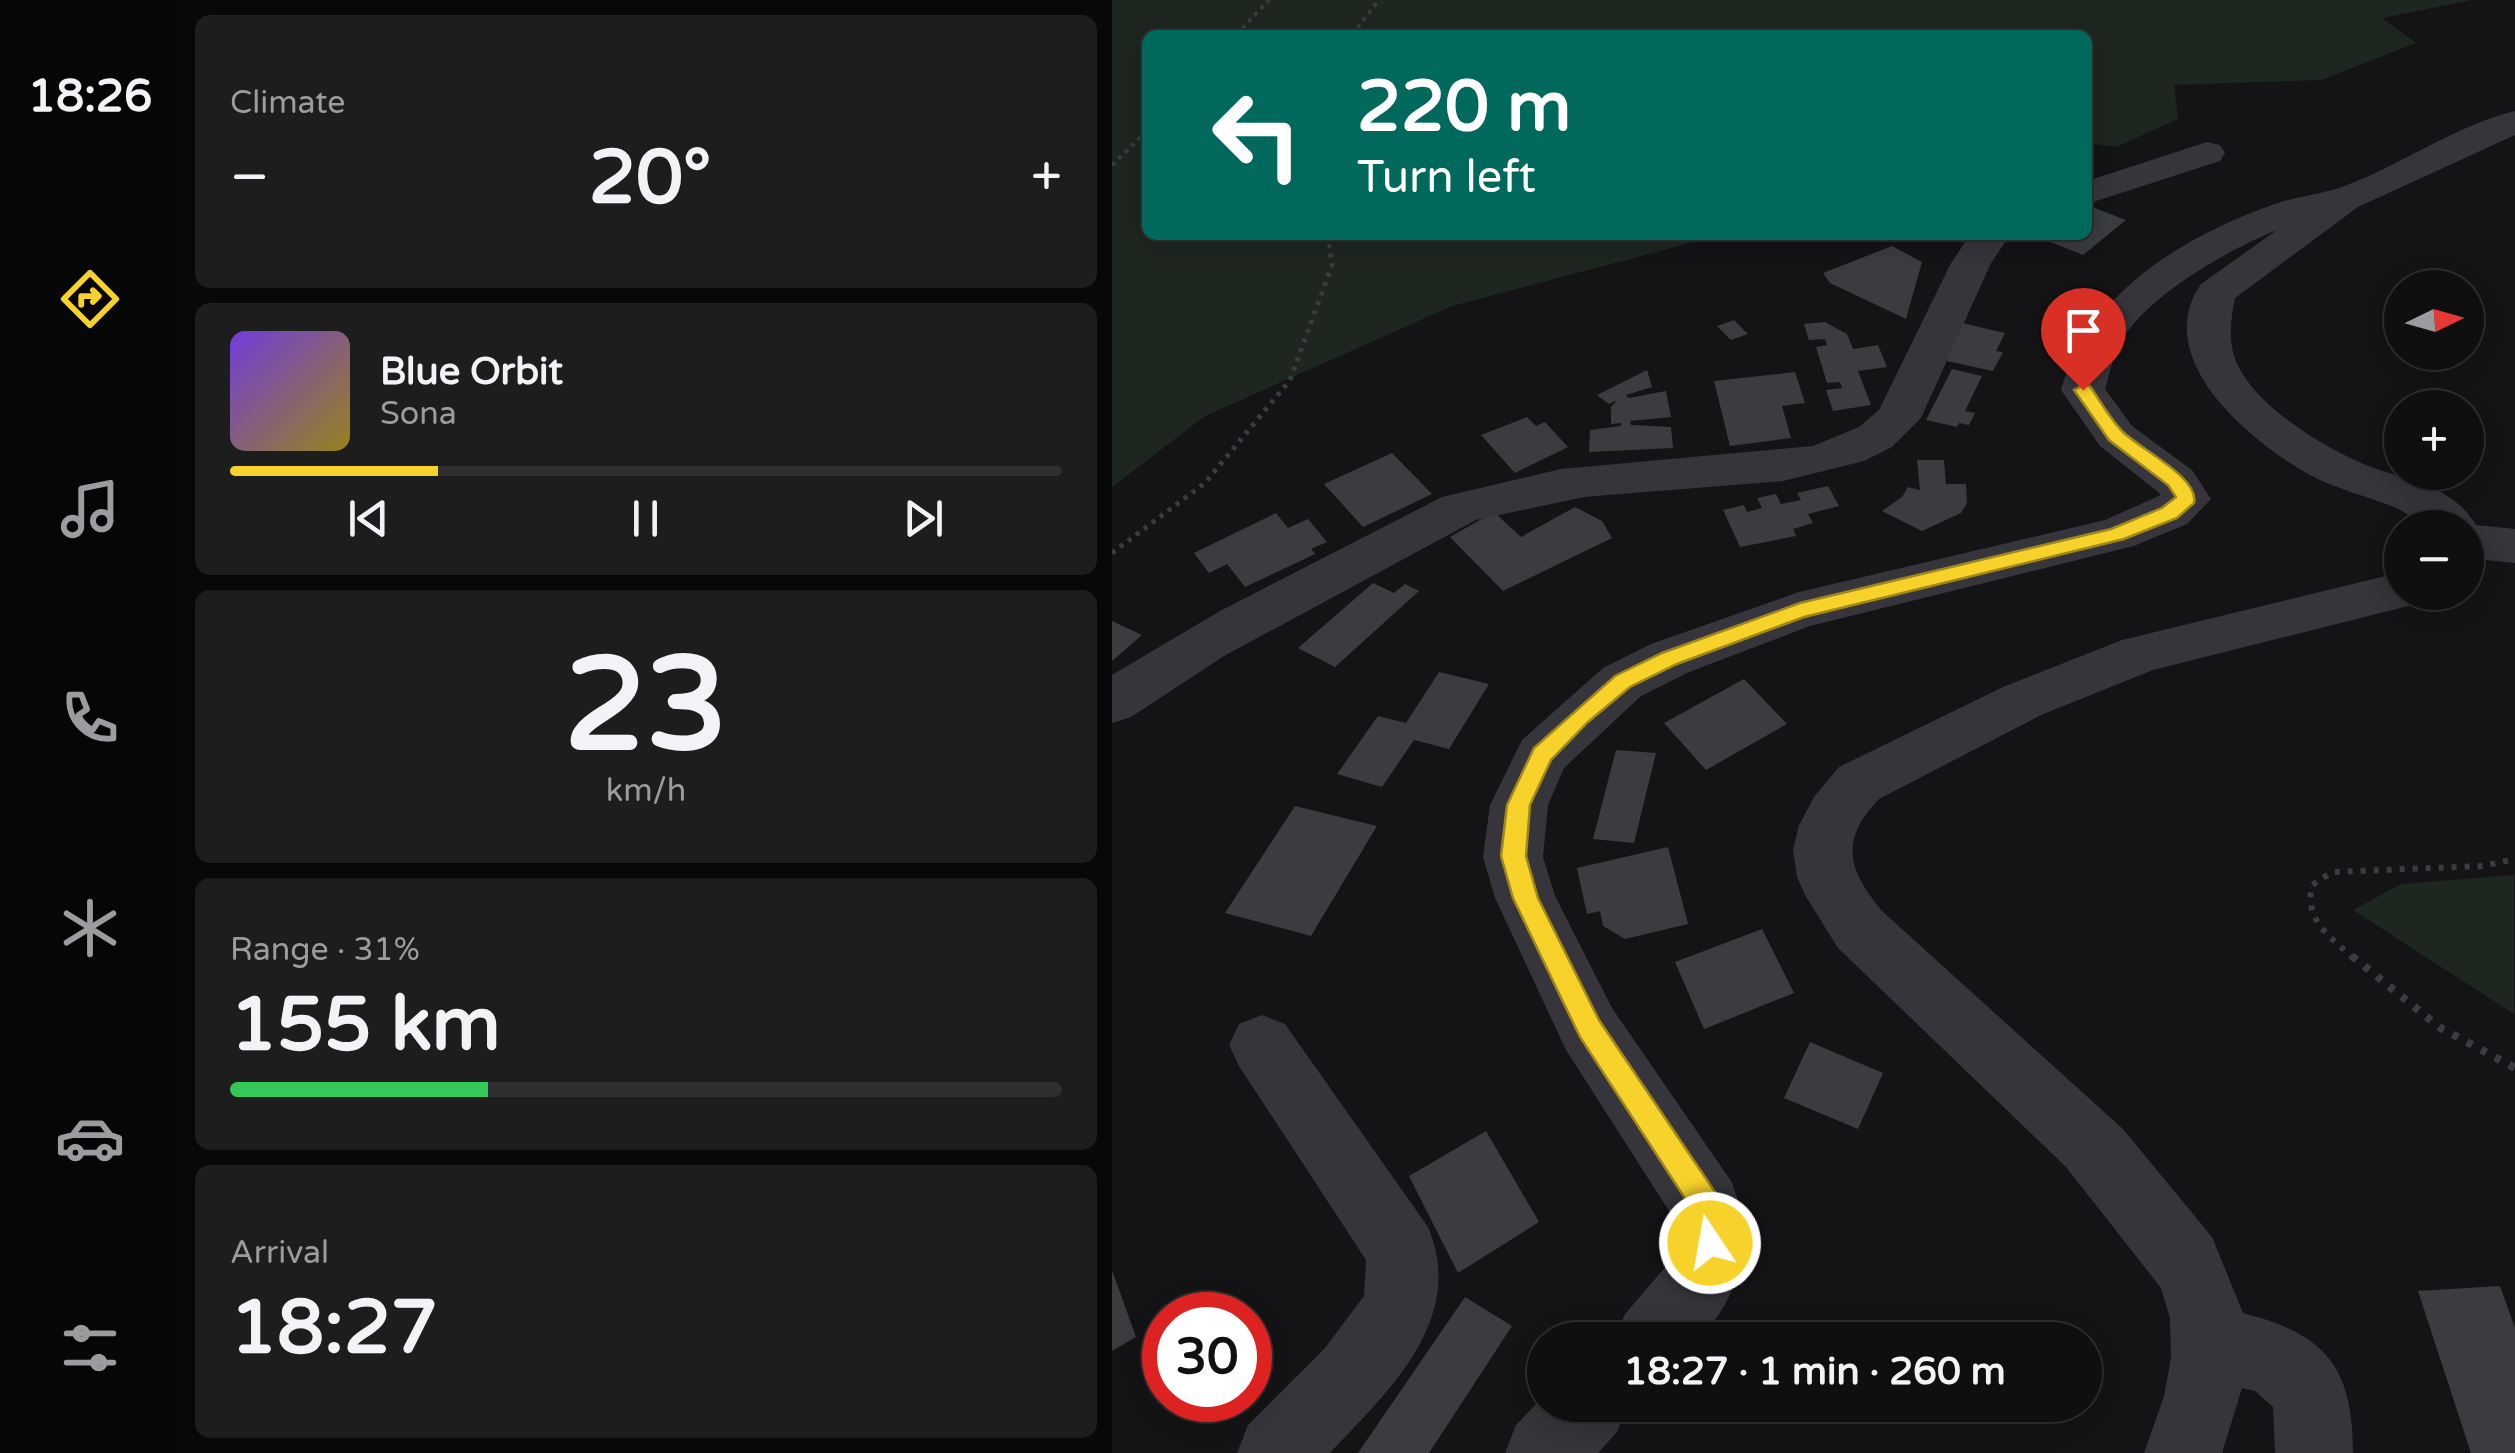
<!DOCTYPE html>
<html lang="en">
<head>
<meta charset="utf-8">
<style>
	:root { --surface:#0f0f10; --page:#1d1d1e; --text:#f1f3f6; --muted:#9b9c9f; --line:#2f2f30; --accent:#f6d22b }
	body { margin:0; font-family:"Varela Round",sans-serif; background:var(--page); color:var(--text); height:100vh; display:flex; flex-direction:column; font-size:38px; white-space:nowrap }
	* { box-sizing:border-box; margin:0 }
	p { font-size:32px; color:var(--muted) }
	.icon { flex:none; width:55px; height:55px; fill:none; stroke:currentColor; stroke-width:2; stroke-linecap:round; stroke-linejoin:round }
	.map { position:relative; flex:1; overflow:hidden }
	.details { display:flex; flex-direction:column; gap:15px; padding:15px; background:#080809; width:932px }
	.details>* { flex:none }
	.top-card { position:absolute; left:30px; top:30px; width:950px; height:210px; border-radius:15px; box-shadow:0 5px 25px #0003,0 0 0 2px var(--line); background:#00695c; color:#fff; overflow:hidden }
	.needle { width:65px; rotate:85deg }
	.fabs { position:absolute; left:1272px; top:270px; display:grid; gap:20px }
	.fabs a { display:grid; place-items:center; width:100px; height:100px; border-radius:50%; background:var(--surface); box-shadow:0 5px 25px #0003,0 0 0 2px var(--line); font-size:50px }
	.speed { position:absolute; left:30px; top:1292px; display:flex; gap:20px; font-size:50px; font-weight:700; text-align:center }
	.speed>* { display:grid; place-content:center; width:130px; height:130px; border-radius:50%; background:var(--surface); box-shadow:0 5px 25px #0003,0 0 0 2px var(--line); line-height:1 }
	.speed .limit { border:15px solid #d22; background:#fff; color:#111 }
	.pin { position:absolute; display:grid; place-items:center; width:85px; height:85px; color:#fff; margin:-102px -42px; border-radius:50% 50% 50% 0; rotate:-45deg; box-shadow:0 0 10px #0007 }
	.pin .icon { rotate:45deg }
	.me { position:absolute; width:110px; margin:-55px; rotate:348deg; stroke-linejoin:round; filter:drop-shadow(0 0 8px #0008) }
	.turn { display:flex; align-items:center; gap:35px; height:210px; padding:0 50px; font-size:45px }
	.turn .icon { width:130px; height:130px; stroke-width:2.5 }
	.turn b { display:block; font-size:70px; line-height:85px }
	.big { font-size:75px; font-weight:700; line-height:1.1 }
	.details .widget { flex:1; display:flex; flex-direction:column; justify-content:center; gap:15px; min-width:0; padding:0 35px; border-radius:15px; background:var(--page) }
	.details .dial { align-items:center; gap:0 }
	.dial b { font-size:130px; line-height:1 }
	.song { display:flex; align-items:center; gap:30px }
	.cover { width:120px; height:120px; border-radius:15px; background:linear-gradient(135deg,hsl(260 70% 55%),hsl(50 70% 35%)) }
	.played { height:10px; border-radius:5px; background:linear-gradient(90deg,var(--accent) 25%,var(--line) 25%) }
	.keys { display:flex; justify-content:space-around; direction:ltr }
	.heat { display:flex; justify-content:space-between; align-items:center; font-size:55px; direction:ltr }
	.charge { height:15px; border-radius:8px; background:linear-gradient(90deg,#34c759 31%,var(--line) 0) }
	.trip { position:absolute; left:415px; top:1322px; width:575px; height:100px; border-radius:50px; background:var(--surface); box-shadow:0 5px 25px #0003,0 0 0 2px var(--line); font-weight:700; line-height:100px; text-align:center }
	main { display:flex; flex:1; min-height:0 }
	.menu { display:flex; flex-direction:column; width:180px; justify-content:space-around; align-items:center; background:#060606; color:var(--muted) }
	.menu .icon { width:70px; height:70px }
	.menu .on { color:var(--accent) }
	.menu b { font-size:45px; color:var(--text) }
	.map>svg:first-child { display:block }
	.green { fill:#1e2620 }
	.building { fill:#3b3c40 }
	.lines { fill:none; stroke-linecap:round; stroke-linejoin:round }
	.path-far3 { stroke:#3b3c42; stroke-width:4; stroke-dasharray:4 5; stroke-linecap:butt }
	.path-far2 { stroke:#3b3c42; stroke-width:5; stroke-dasharray:4 6; stroke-linecap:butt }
	.path-far1 { stroke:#3b3c42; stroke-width:6; stroke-dasharray:5 8; stroke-linecap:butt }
	.path { stroke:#3b3c42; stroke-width:8; stroke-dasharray:6 10; stroke-linecap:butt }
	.minor { fill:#35353b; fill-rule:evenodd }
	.route { fill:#f6d22b; stroke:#a0881c; stroke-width:2.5 }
</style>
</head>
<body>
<main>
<nav class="menu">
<b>18:26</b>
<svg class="icon on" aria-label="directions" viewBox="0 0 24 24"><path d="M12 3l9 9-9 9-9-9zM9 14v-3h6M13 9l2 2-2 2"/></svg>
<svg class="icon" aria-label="music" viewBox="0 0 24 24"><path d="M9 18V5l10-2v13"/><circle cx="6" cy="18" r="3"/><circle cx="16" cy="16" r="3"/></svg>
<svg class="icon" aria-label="phone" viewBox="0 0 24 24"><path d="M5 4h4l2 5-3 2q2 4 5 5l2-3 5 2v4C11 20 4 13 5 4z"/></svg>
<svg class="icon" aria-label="climate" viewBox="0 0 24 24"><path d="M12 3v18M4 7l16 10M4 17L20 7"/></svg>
<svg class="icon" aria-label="car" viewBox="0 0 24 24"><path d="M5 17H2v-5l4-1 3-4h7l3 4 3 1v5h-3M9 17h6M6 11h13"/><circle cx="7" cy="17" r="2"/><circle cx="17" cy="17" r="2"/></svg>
<svg class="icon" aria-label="filters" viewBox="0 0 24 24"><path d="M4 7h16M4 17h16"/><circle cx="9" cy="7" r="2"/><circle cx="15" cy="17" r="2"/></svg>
</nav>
<section class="details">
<div class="widget"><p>Climate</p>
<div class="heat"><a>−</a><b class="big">20°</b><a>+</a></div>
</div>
<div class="widget">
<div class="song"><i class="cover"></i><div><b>Blue Orbit</b><p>Sona</p></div></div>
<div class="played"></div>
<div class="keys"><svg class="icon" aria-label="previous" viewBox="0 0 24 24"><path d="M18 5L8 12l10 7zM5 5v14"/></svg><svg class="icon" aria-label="pause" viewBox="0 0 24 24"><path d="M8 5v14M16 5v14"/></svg><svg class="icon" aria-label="next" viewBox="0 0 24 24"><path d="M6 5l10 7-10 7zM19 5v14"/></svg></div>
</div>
<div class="widget dial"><b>23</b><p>km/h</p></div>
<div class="widget"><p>Range · 31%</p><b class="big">155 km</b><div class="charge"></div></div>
<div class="widget"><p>Arrival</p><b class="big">18:27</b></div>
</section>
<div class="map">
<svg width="1403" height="1453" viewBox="0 0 1403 1453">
	<rect width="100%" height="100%" fill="#141416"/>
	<!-- green -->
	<path class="green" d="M0,0H1360L1270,18L1304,43L1209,80L1062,85L1066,119L1004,147L975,143V35H35V235H609L340,306L93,416L0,487Z
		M1402,875V1014L1241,910L1289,884Z"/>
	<!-- building -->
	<path class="building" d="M975,205L1014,220L971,255L921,235H975Z
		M780,246L810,262L794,319L718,283L711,273Z
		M622,320L636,334L619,340L605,326Z
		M713,322L735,334L741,349L766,345L775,367L746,371L759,405L721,411L714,390L730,388L728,382L715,383L704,347L715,345L713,339L697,340L692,324Z
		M850,323L893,333L884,351L891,352L881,371L830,360Z
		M840,369L870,376L853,411L863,413L857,425L847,423L845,427L814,420Z
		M535,370L540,387L514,395L517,398L554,391L559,417L518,421L519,425L559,427L561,448L477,452L478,430L509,426V423L499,424V407L505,400L497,404L485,395Z
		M683,372L693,403L670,406L679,438L618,446L602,381Z
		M415,417L424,426L433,422L456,447L403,473L369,435Z
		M280,453L320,494L251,527L212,484Z
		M805,460H832L834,484H854L855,503L849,513L810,531L770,511L790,497L796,487L808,490Z
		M716,486L727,506L696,514L701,523L681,529L684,536L628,547L611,510L632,505L635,512L650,508L645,498L664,494L669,504L689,500L685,493Z
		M463,507L490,521L500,538L391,591L338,537L382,512L409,537Z
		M164,513L176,528L196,519L215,542L199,549L203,554L133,587L115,564L97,573L82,553Z
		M261,583L282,593L293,584L307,591L223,667L186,648Z
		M0,621L30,635L0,661Z
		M327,672L377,684L337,749L302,740L270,787L225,774L266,716L294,723Z
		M632,679L675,724L594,770L552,723Z
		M504,750L544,753L522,843L481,839Z
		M183,806L265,826L199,936L113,913Z
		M556,847L576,924L513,939L491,926L488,911L475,914L465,868Z
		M650,929L682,993L592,1029L563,962Z
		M698,1042L771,1073L746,1129L672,1098Z
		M374,1131L427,1222L346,1273L297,1176Z
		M0,1270L24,1337L0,1351Z
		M1388,1286L1403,1328V1453H1359L1306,1291Z
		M353,1297L400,1326L317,1453H246Z"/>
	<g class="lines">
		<!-- path-far3 -->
		<path class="path-far3" d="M124,35L157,0
			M240,35L267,0
			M0,165L35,131
			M216,235L218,251"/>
		<!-- path-far2 -->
		<path class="path-far2" d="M0,553L93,483L178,380L220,265L218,248"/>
		<!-- path-far1 -->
		<path class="path-far1" d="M1242,959C1218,936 1192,921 1200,885L1220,872L1371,866L1403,859"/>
		<!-- path -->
		<path class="path" d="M1240,956L1327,1027L1403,1068"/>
		<!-- minor -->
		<path class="minor" d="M1403,111V135L1246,207L1123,298C1119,319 1116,338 1123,359C1140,405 1215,450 1259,467C1300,482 1339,485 1364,525L1403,529V563L1355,558V528C1344,528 1327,531 1317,528C1306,524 1295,512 1284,508C1256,496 1226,490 1198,475C1140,443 1037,359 1089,284L1165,230C1116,250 1040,293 1011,338C1002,353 998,372 993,389L1020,426L1080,470L1099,499L1075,524L1022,546L698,626L577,672L529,696L452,768L436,805L431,857L443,896L500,1008L619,1181C645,1243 629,1290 588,1340H502L513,1314L556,1264L561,1243L559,1214L454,1050L383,898L371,857L378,805L410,740L491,668L539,644L687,592L993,520L1049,495L1046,492L988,446L949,390C976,294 1070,237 1160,205C1181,197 1205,195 1227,188C1287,167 1341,126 1403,111Z
			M1095,142L1108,145L1113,153L1108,161L975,204V181Z
			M858,235H898L879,263L809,418L780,447L752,461L671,481L472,497L364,520L112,656L19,717L0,723V675L108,611L330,497L449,469L701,446L747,427L767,410L839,263Z
			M1290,572V592H1314L1308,603L1041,670L929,715L767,799C727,840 736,870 770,911L1011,1129L1100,1237L1131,1313C1214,1334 1241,1367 1241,1453H1163L1161,1407L1143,1391L1130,1388L1110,1453H1032L1052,1396L1059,1358L1058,1318L1049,1288L954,1167L726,948L693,895L685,877L681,850L687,825L702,797L727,767L891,687L1010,640Z
			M150,1015L173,1024L316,1227C355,1319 277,1391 218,1453H125L136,1425L213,1348L252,1296L254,1260L127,1066L117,1045L127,1024Z
			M432,1396V1405H516L505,1432L486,1453H393L404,1425Z"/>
	</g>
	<!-- route -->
	<path class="route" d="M971,385L978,386C988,401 998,419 1011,432C1028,449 1088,478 1082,503L1065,518L1012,539L692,617L565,664L518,687L476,722L439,760L418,805L414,856L426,898L487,1020L605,1195L612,1243L608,1253L598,1258L587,1253L580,1209L468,1037L401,898L389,856L395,805L422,748L503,676L550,653L688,603L999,529L1050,508L1064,497L1056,485L997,440L962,390Z"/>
</svg>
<div class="fabs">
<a><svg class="needle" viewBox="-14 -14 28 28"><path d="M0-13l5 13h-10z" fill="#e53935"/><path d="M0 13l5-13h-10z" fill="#9b9c9f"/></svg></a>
<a>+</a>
<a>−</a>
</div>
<div class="speed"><div class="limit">30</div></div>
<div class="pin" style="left:971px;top:390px;background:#d93025"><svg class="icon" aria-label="arrive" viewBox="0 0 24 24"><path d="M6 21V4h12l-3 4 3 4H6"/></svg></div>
<svg class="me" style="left:598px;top:1243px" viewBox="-20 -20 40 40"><circle r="17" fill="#f6d22b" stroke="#fff" stroke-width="3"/><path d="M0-11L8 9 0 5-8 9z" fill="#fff"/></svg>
<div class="trip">18:27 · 1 min · 260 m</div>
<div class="top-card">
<div class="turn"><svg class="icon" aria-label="left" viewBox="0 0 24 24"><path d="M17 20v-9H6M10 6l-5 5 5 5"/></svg><div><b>220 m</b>Turn left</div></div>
</div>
</div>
</main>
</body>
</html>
